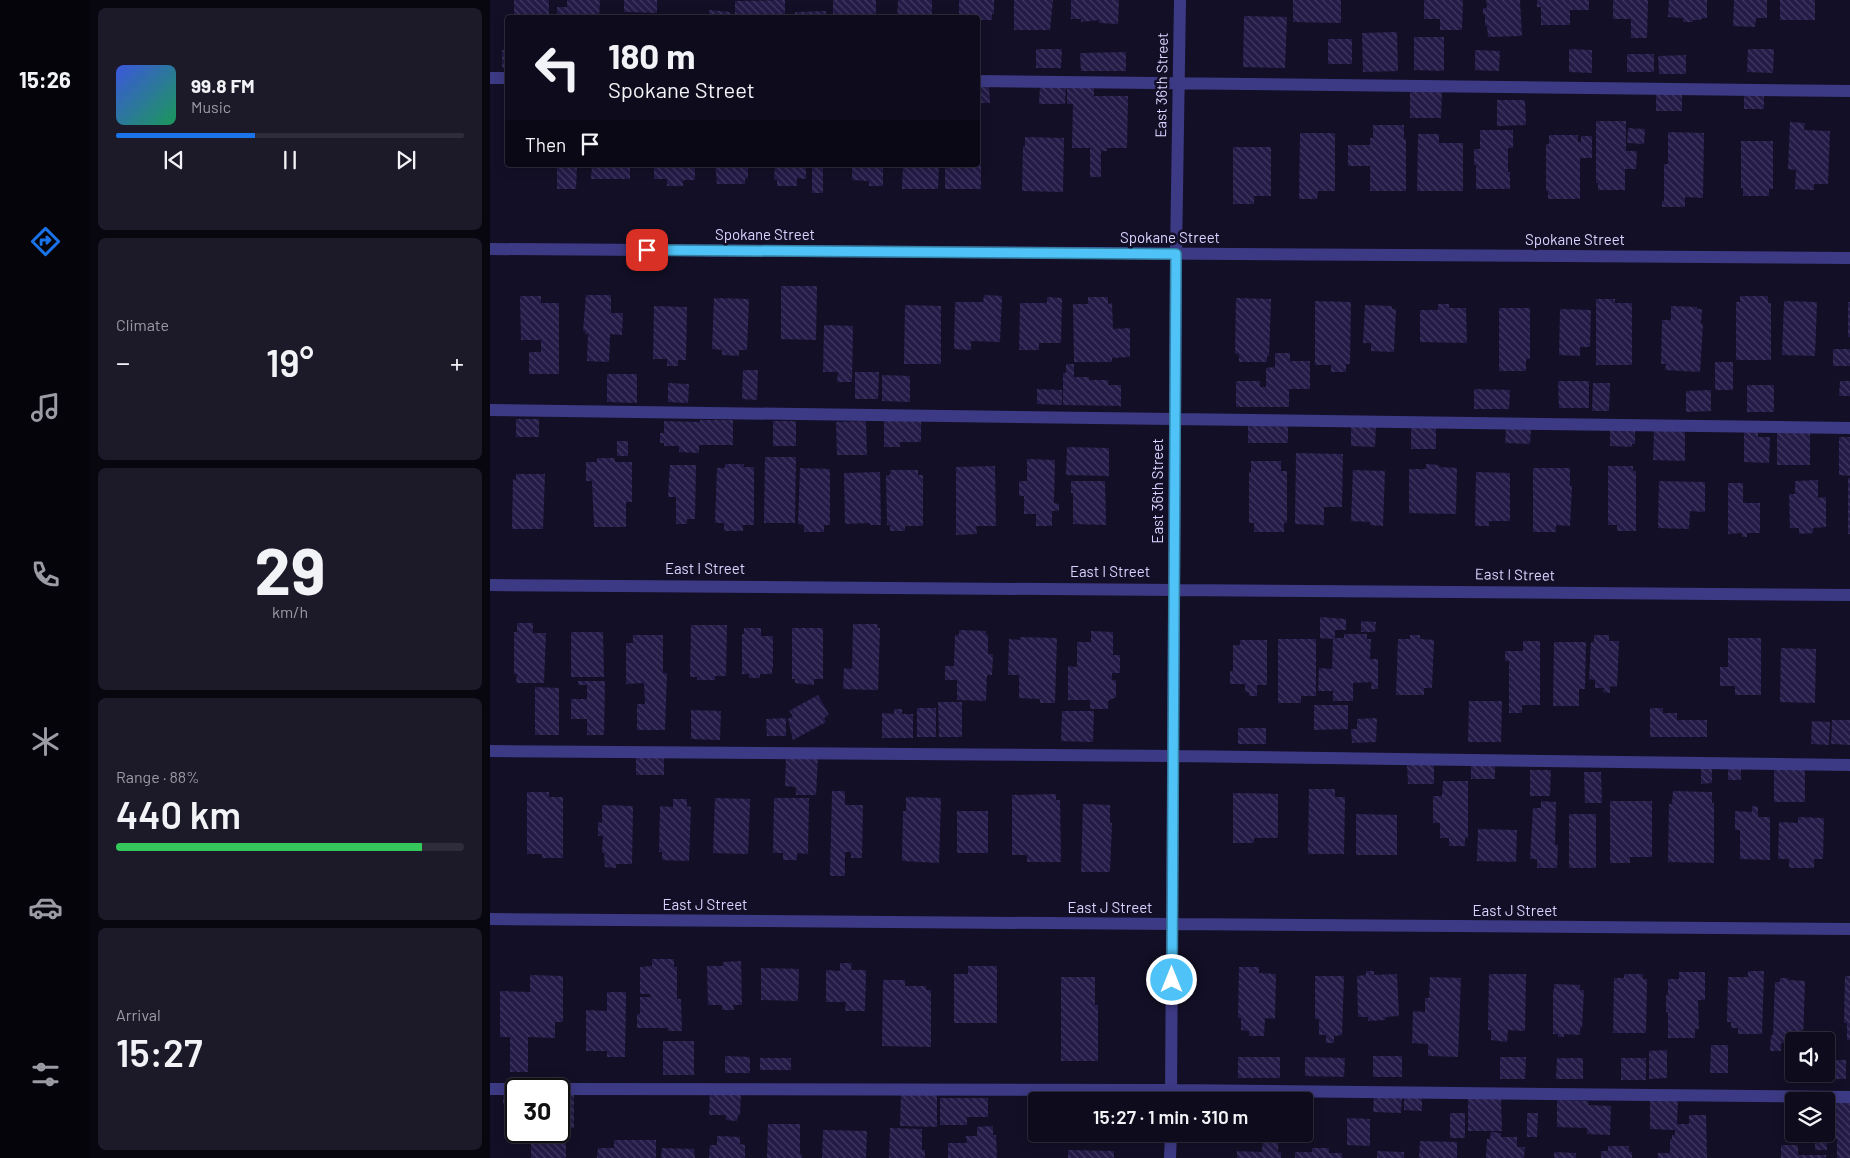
<!DOCTYPE html>
<html lang="en">
<head>
<meta charset="utf-8">
<style>
	:root { --surface:#0e0b1c; --page:#1c1929; --text:#f1f3f6; --muted:#9b9ba3; --line:#2e2b3b; --accent:#1a73e8 }
	body { margin:0; font-family:Barlow,sans-serif; background:var(--page); color:var(--text); height:100vh; display:flex; flex-direction:column; font-size:19px; white-space:nowrap }
	* { box-sizing:border-box; margin:0 }
	p { font-size:16px; color:var(--muted) }
	.icon { flex:none; width:28px; height:28px; fill:none; stroke:currentColor; stroke-width:2; stroke-linecap:round; stroke-linejoin:round }
	.map { position:relative; flex:1; overflow:hidden }
	.panel { display:flex; flex-direction:column; gap:8px; padding:8px; background:#08060f; width:400px }
	.panel>* { flex:none }
	.guide { position:absolute; left:15px; top:15px; width:475px; height:152px; border-radius:5px; box-shadow:0 2px 12px #0003,0 0 0 1px var(--line); background:#0e0b1c; color:var(--text); overflow:hidden }
	.buttons { position:absolute; left:1295px; top:1032px; display:grid; gap:10px }
	.buttons a { display:grid; place-items:center; width:50px; height:50px; border-radius:5px; background:var(--surface); box-shadow:0 2px 12px #0003,0 0 0 1px var(--line); font-size:25px }
	.speed { position:absolute; left:15px; top:1078px; display:flex; gap:10px; font-size:25px; font-weight:700; text-align:center }
	.speed>* { display:grid; place-content:center; width:65px; height:65px; border-radius:50%; background:var(--surface); box-shadow:0 2px 12px #0003,0 0 0 1px var(--line); line-height:1 }
	.speed .limit { border:2px solid #111; border-radius:8px; background:#fff; color:#111 }
	.pin { position:absolute; display:grid; place-items:center; width:42px; height:42px; color:#fff; margin:-21px; border-radius:10px; box-shadow:0 2px 8px #0006 }
	.me { position:absolute; width:55px; margin:-28px; rotate:0deg; stroke-linejoin:round; filter:drop-shadow(0 0 4px #0008) }
	.turn { display:flex; align-items:center; gap:18px; height:105px; padding:0 20px; font-size:22px }
	.turn .icon { width:65px; height:65px; stroke-width:2.5 }
	.turn b { display:block; font-size:35px; line-height:42px }
	.then { display:flex; align-items:center; height:48px; padding:0 20px; background:#0003; gap:10px; font-size:19px }
	.big { font-size:38px; font-weight:600; line-height:1.1 }
	.panel .tile { flex:1; display:flex; flex-direction:column; justify-content:center; gap:8px; min-width:0; padding:0 18px; border-radius:8px; background:var(--page) }
	.panel .dial { align-items:center; gap:0 }
	.dial b { font-size:65px; line-height:1 }
	.song { display:flex; align-items:center; gap:15px }
	.cover { width:60px; height:60px; border-radius:8px; background:linear-gradient(135deg,hsl(230 70% 55%),hsl(150 70% 35%)) }
	.played { height:5px; border-radius:2px; background:linear-gradient(90deg,var(--accent) 40%,var(--line) 40%) }
	.keys { display:flex; justify-content:space-around; direction:ltr }
	.heat { display:flex; justify-content:space-between; align-items:center; font-size:28px; direction:ltr }
	.charge { height:8px; border-radius:4px; background:linear-gradient(90deg,#34c759 88%,var(--line) 0) }
	.trip { position:absolute; left:538px; top:1092px; width:285px; height:50px; border-radius:5px; background:var(--surface); box-shadow:0 2px 12px #0003,0 0 0 1px var(--line); font-weight:600; line-height:50px; text-align:center }
	main { display:flex; flex:1; min-height:0 }
	.dock { display:flex; flex-direction:column; width:90px; justify-content:space-around; align-items:center; background:#06040b; color:var(--muted) }
	.dock .icon { width:35px; height:35px }
	.dock .active { color:var(--accent) }
	.dock b { font-size:22px; color:var(--text) }
	.map>svg:first-child { display:block }
	.building { fill:url(#building-back-hatch) }
	.lines { fill:none; stroke-linecap:round; stroke-linejoin:round }
	.minor { stroke:#3d3a85; stroke-width:12 }
	.route-casing { stroke:#337fa1; stroke-width:12 }
	.route { stroke:#4fc3f7; stroke-width:9 }
	.labels { text-anchor:middle; stroke-width:5; stroke-linejoin:round; paint-order:stroke }
	.street-label { font-size:15px; fill:#d9d4ff; stroke:#130f26 }
</style>
</head>
<body>
<main>
<nav class="dock">
<b>15:26</b>
<svg class="icon active" aria-label="directions" viewBox="0 0 24 24"><path d="M12 3l9 9-9 9-9-9zM9 14v-3h6M13 9l2 2-2 2"/></svg>
<svg class="icon" aria-label="music" viewBox="0 0 24 24"><path d="M9 18V5l10-2v13"/><circle cx="6" cy="18" r="3"/><circle cx="16" cy="16" r="3"/></svg>
<svg class="icon" aria-label="phone" viewBox="0 0 24 24"><path d="M5 4h4l2 5-3 2q2 4 5 5l2-3 5 2v4C11 20 4 13 5 4z"/></svg>
<svg class="icon" aria-label="climate" viewBox="0 0 24 24"><path d="M12 3v18M4 7l16 10M4 17L20 7"/></svg>
<svg class="icon" aria-label="car" viewBox="0 0 24 24"><path d="M5 17H2v-5l4-1 3-4h7l3 4 3 1v5h-3M9 17h6M6 11h13"/><circle cx="7" cy="17" r="2"/><circle cx="17" cy="17" r="2"/></svg>
<svg class="icon" aria-label="filters" viewBox="0 0 24 24"><path d="M4 7h16M4 17h16"/><circle cx="9" cy="7" r="2"/><circle cx="15" cy="17" r="2"/></svg>
</nav>
<section class="panel">
<div class="tile">
<div class="song"><i class="cover"></i><div><b>99.8 FM</b><p>Music</p></div></div>
<div class="played"></div>
<div class="keys"><svg class="icon" aria-label="previous" viewBox="0 0 24 24"><path d="M18 5L8 12l10 7zM5 5v14"/></svg><svg class="icon" aria-label="pause" viewBox="0 0 24 24"><path d="M8 5v14M16 5v14"/></svg><svg class="icon" aria-label="next" viewBox="0 0 24 24"><path d="M6 5l10 7-10 7zM19 5v14"/></svg></div>
</div>
<div class="tile"><p>Climate</p>
<div class="heat"><a>−</a><b class="big">19°</b><a>+</a></div>
</div>
<div class="tile dial"><b>29</b><p>km/h</p></div>
<div class="tile"><p>Range · 88%</p><b class="big">440 km</b><div class="charge"></div></div>
<div class="tile"><p>Arrival</p><b class="big">15:27</b></div>
</section>
<div class="map">
<svg width="1360" height="1158" viewBox="0 0 1360 1158">
	<defs>
		<pattern id="building-back-hatch" width="6" height="6" patternUnits="userSpaceOnUse" patternTransform="scale(1.25)"><rect width="6" height="6" fill="#241b47"/><path d="M-1 5l2 2M0 0l6 6M5-1l2 2" fill="none" stroke="#433b63"/></pattern>
	</defs>
	<rect width="100%" height="100%" fill="#130f26"/>
	<!-- building -->
	<path class="building" d="M24,0H59V18H24Z
		M77,0H110L109,18H67V7H77Z
		M134,0H167V13L134,12Z
		M295,0V16H287L286,18H245V1Z
		M343,0H386V18H343Z
		M408,0H442V18H407Z
		M469,0H504V14H502V20H488V18H483V14H469Z
		M524,0H563L560,30H524Z
		M581,0H629L628,24L609,23V20L591,22V19H581Z
		M803,0H851V23L803,22Z
		M934,0H973L972,30H950V19H934Z
		M996,0H1030L1032,36L998,37L997,25L995,26V14H993V8H997Z
		M1047,0H1099V10H1080V25H1051V7H1047Z
		M1123,0H1158L1157,38H1141V19H1123Z
		M1179,0H1217V18H1212L1211,20H1203V22H1193V18L1178,17Z
		M1244,0H1277V18H1266L1265,27L1243,26Z
		M1290,0H1325V20H1290Z
		M219,10L240,12V18H219Z
		M336,11V18H305V12Z
		M754,16L797,17L795,68L753,67Z
		M907,32L908,71L873,72L872,33Z
		M924,37H954V71L924,70Z
		M838,39H862V64H838Z
		M546,49H572L571,68H546Z
		M1079,49L1102,50V73L1079,72Z
		M1258,49H1284L1283,73L1257,72Z
		M12,50H18V67L12,68Z
		M985,50L1010,51L1009,71L985,70Z
		M636,52V71H591L590,53Z
		M1137,54H1164V72H1137Z
		M1196,55V74H1169L1168,56Z
		M488,86H499L500,103H488Z
		M550,86H576L575,104H549Z
		M577,87H604V96H638L637,148H617V151H611V177H600V148H582L583,104H577Z
		M920,91H952L951,118H920Z
		M1166,93L1192,95V111H1166Z
		M1254,94H1274V109H1254Z
		M1007,100H1035L1036,125L1007,126Z
		M1106,121H1136V151H1147L1146,169H1135V190H1108V183H1106Z
		M1300,122L1315,123L1314,130L1340,131L1338,184H1324V190L1305,189L1306,170L1298,169Z
		M883,125H914V139H916V191H880V166H858V145H880V138H883Z
		M1138,128L1155,129L1154,144L1137,143Z
		M990,130H1023V148H1018V172H1020V189H986V165H984V149H990Z
		M1178,132L1214,133L1213,198L1195,197V207H1172V201H1174V164H1178Z
		M810,133H845V191H828L827,199H809Z
		M928,134H949V143H973V191H927Z
		M1059,135H1088V142H1091V136H1102V158H1090V199H1058V191H1056V144H1059Z
		M535,137L574,138L573,192L532,191L533,146H535Z
		M488,140H491V189H455V165H488Z
		M1251,141H1283V189H1279V196H1253V188H1251Z
		M743,147H781V196H764V204H743Z
		M67,165H87L86,189H67Z
		M102,165H140V179H101Z
		M164,165H205V180H193V186H177V179H164Z
		M225,165H258V178L255,179V184H227Z
		M285,165H316V179L307,178V186H287V180L284,179Z
		M322,165H333V193H322Z
		M362,165H393V186H379V181L362,180Z
		M413,165H449L448,189H412Z
		M291,286H327L326,340L291,339Z
		M96,295H121V313H133L132,335L120,334L119,362L97,361L98,334H95V331H93Z
		M494,295L512,296L510,342L481,341V350L464,349L465,302H493Z
		M30,296H51V303H69V374H39V352H51V340H31Z
		M1250,296H1278V303H1281V360H1246V302H1250Z
		M557,297L572,298L571,343H549V350H529L530,303H557Z
		M598,297H618V304L622,303L623,329L640,328V357L622,358V362H584L583,304H598Z
		M224,298L259,299L257,350H249V356L232,355V350L222,349Z
		M746,298L781,299L779,356H777V362H749V354H745Z
		M1106,299H1125V303H1142V365H1106Z
		M825,301L861,302L860,364H856V372H841V365H825Z
		M1294,301L1327,302L1325,356L1292,355Z
		M1358,302H1360V337H1358Z
		M948,304H959V308H976L977,343L930,342V310H948Z
		M415,305L451,306V364H414Z
		M875,305L902,306V309H906L904,352L881,351V343H873Z
		M164,306L197,307L196,360H188V366H177V359H163Z
		M1181,306L1207,307V309H1212L1211,324H1213L1210,372L1175,370L1176,364H1171L1172,320H1181Z
		M1009,308H1040V359H1036V371H1009Z
		M1070,309L1101,310L1100,347H1090V356L1069,355Z
		M334,325L363,326L362,382H347L348,372H333Z
		M1343,349H1360V366H1343Z
		M785,353H800V361H820V389H799V407H746V381H770V387H776V368L785,367Z
		M1225,362H1243V390H1225Z
		M576,364H584V377H599V380H618V385H631V406L573,405V373H576Z
		M253,370H268L267,400L252,399Z
		M365,372H389L388,399H365Z
		M117,374H147V403L117,402Z
		M392,375L420,376V402L392,401Z
		M1068,381H1099V408H1069Z
		M1350,381H1360V396H1349Z
		M178,383L199,384L198,403L178,402Z
		M1103,383H1120L1119,411H1102Z
		M1257,385H1284V412H1257Z
		M547,389L572,390V405L547,404Z
		M984,389L1020,390L1019,409H984Z
		M1221,390V411L1196,412V391Z
		M26,419H49V437H26Z
		M210,420H243V445H209V453L189,452V446H174V443H170V433H174V421L210,422Z
		M283,421H306V446H283Z
		M376,421L377,455H347L346,422Z
		M394,421H431V442H410V447H394Z
		M758,424L798,425V443H758Z
		M861,427H886L885,447L861,446Z
		M921,428H946V449H921Z
		M1016,428L1041,429L1040,444L1015,443Z
		M1120,428L1145,429V444H1142V447L1120,446Z
		M1164,429H1195V461L1163,460Z
		M1254,430H1268V437H1280L1279,463L1254,462Z
		M1287,433H1320V465H1287Z
		M1349,437H1360V476L1349,475Z
		M127,441H138V456H127Z
		M577,447L619,448V476L576,475Z
		M806,453L853,454L852,507H834V525L805,524Z
		M275,457H306L305,523H274Z
		M107,458H125V462H142V502H136V527H104L102,481H96V462H107Z
		M537,459L565,460L564,503L569,504V511H562V526H546V514H534V496H529V481H537Z
		M761,461H791V471H797V523H794V532H764V523H759V472H761Z
		M235,464H254V467H264V525H253V531H234V523H225L227,468H235Z
		M936,464L949,465V467L967,468L966,514L919,513V469H936Z
		M180,465H206L205,519H197V524H186V497H178Z
		M505,466L506,526H486L487,534L466,535V467Z
		M1118,466H1143V471H1146V531H1127V525H1118Z
		M310,468L340,469V525H334V532H314V525L308,524Z
		M1043,468H1080V486H1082L1080,526L1066,525V532H1043Z
		M400,470H428V475H433V526H415V531H400V525H397L396,475H400Z
		M863,470L895,471L893,526L880,525V522L861,521Z
		M390,472L391,525H380V523L355,524L354,473Z
		M986,472L1020,473V521H999V526H985Z
		M26,474H55L53,529H22L23,479L26,480Z
		M1358,478H1360V534H1358Z
		M1328,480V498L1336,497V527L1323,528V533L1309,534V528H1300L1299,494H1305V481Z
		M581,481H615L616,525L583,524V493H581Z
		M1169,481L1215,482V512L1200,511L1199,529L1168,528Z
		M1238,483H1253V503H1270V533H1257V537H1252V533L1238,534Z
		M830,617L856,619V630H845V638H854V634H877V639H881L880,659H888V689H881L882,682L863,683V701H843V691H828L829,668L842,669L843,639L830,638Z
		M871,621L886,622L885,632H871Z
		M27,623H43V633H56L54,683H26L27,674H24V632H27Z
		M363,624H388L387,628H390L388,690L353,689L354,668L362,669Z
		M201,625H237L236,676H225V680H207V677H200Z
		M254,628H271V636H283V668H282V674H270V678H259V674H252V634H254Z
		M302,628H333V679H324V685L305,683V679H302Z
		M469,630L496,631V635H498V654H503L502,675H497L496,701L467,700V680H455V666H464L465,635H469Z
		M601,631L623,632V655H630V673H622V680H626V697L618,701V709H600V700H578V666L587,667V642H601Z
		M81,632H113L114,677H81Z
		M143,635H173V673H177L175,730H147V704H155L154,683L136,684V643H143Z
		M920,635H930V639L944,640L942,688H934V695H906L908,639H920Z
		M1104,635H1119V641H1129L1127,687L1120,686V693L1113,692L1114,688H1105V680L1099,679L1101,642H1104Z
		M530,637L567,638L565,703H550V699L529,698V675H518L519,639L530,640Z
		M1238,638H1271V695H1245V686H1230V667H1238Z
		M788,639H826V696H811V703H788Z
		M750,640H777V685H767V696H759V692H755V684H740V671H743V645H750Z
		M1033,641H1050V705H1032V713H1019V661H1015V651H1033Z
		M1064,642H1096L1095,689H1089V706H1063Z
		M1291,648L1326,649L1325,703L1290,702Z
		M88,681H115L114,735H97V719H81V699H97V685H88Z
		M45,687L69,688V735H45Z
		M328,695L339,715L334,718L336,722L303,740L298,719L303,716L299,711Z
		M979,701H1012L1011,742H978Z
		M448,702H472V737H449Z
		M824,705H858V729L824,730Z
		M427,708H446V737H427Z
		M1160,708H1173V713H1187V720H1217V737H1160Z
		M404,709H412V714H423V738H392V713L404,714Z
		M201,710L231,711L230,740L201,739Z
		M572,711H604L603,742L571,741Z
		M296,718V736H277L276,719Z
		M887,718L886,742L862,743L861,729H867V719Z
		M1342,720H1360V745L1341,744Z
		M1322,721L1340,722L1339,745L1321,744Z
		M748,728H776V744H748Z
		M146,755H174V775H146Z
		M296,757L328,758L326,795H306V787L295,786Z
		M944,764V784H918L917,765Z
		M1211,765H1222V783L1211,784Z
		M1238,765L1251,766V780H1238Z
		M981,766H1005V779H981Z
		M1284,768H1315V802H1284Z
		M1040,770H1061L1060,796H1040Z
		M1094,772H1111L1112,803H1095Z
		M953,781H978V838H975V846H959V838H950V823H943V796H952Z
		M819,789H845V797H855L854,854H818Z
		M342,791H355V805H373L372,858H361V852H355V876H340Z
		M1183,791L1222,792V803H1224V863L1178,862L1179,804H1182Z
		M37,792H59V797H73V858H52V854H37Z
		M743,793L788,794V838H764V843H743Z
		M566,794V800H570L571,862H537V855H522V795Z
		M416,797L451,798L449,863L412,861L413,811H416Z
		M225,798L260,799L258,854L223,853Z
		M284,798H319L318,854L307,853V860H293V853H283Z
		M183,799H197V806L201,807L199,861L172,860V852H169L170,806L183,807Z
		M1051,801L1066,802L1065,845H1068L1067,868H1047V859H1040L1043,808H1051Z
		M1120,801H1162V857H1140V863H1120Z
		M593,804L620,805V823H622L620,872H591Z
		M112,805L143,806L142,864H126V868L115,867L114,853H112L113,836H108V822L112,823Z
		M1262,806L1268,807V817H1280V860L1250,859V830H1245V811L1262,812Z
		M467,811H498V853H467Z
		M866,814L907,815V855H866Z
		M1079,814H1106V868H1079Z
		M1308,817L1334,818L1333,859H1324V868H1299V859H1288L1289,822L1308,823Z
		M988,829L1027,830L1026,862L987,861Z
		M162,959H184V967H187V999H191L192,1031H178V1028H147V1014H150V997H161L160,994H150V967L162,966Z
		M251,961L252,1005H243L244,1010H232V1005H218L217,966H233V962Z
		M350,963H362L361,970H376L375,1011H355L356,1002H336V970L350,971Z
		M478,966H507V1023H464V974H478Z
		M749,967H769V973L786,974L785,1019L775,1018L774,1036H759V1031L751,1030V1018H748Z
		M271,968L309,969L308,1001L271,1000Z
		M876,971H884V975L907,974L909,1016L895,1017V1020L878,1021V1017H868L867,976L876,975Z
		M1258,971H1274L1272,1034H1248V1028H1241V1022H1237L1238,977H1258Z
		M1189,972H1215V1000H1208L1209,1029H1205V1038H1178V1012H1176V995H1178V979H1189Z
		M999,974H1036L1035,1031L1018,1030L1017,1042L1001,1040V1030H998Z
		M1134,974H1153V979H1157L1156,1033H1123L1124,978H1134Z
		M40,975L73,976V1022H65V1038L38,1037V1072H20V1037H10V991L40,992Z
		M825,976H854L852,1035L844,1036V1043H836V1035H829V1019H825Z
		M1355,976H1360V1040H1357V1023H1354Z
		M571,977H605V1005H608V1061H571Z
		M940,977L971,978L968,1057L938,1056V1044L922,1043L923,1011L935,1012V998H939Z
		M1290,978H1298V980L1315,981L1313,1041H1304V1044L1291,1043V1051H1280L1281,1035H1283L1285,982H1290Z
		M393,980H415V986H436V990H441V1047L392,1046Z
		M1064,984L1090,985V990H1094L1092,1028H1090V1035L1074,1034V1037H1068V1034H1063V990H1064Z
		M117,992H136L135,1057H117V1051H96V1010L117,1011Z
		M173,1041H204V1075H173Z
		M1221,1045H1238V1073H1220Z
		M1177,1050V1078L1159,1079V1051Z
		M1336,1053H1339V1080L1305,1081L1304,1074H1336Z
		M235,1056L260,1057V1073H235Z
		M883,1056H912V1077H883Z
		M748,1057H790V1078H748Z
		M815,1057L855,1058L854,1077L815,1076Z
		M1010,1057H1036L1035,1079H1010Z
		M270,1058H301V1070H270Z
		M1067,1058H1093V1079H1066Z
		M1131,1058H1156V1080H1131Z
		M1344,1060H1356V1079H1344Z
		M13,1092H26V1104H13Z
		M69,1092H84V1128H69Z
		M220,1092H251L250,1115H248L247,1121L236,1120V1115H219Z
		M411,1093H447V1127L410,1126Z
		M592,1094L640,1096V1101H592Z
		M884,1095L912,1096L911,1113L883,1112Z
		M914,1096H932V1111L914,1110Z
		M450,1098H498V1117H477V1125H450Z
		M978,1098H1011L1012,1131H978Z
		M1160,1099L1188,1100L1187,1124H1199V1115H1216L1217,1158H1168V1153H1180V1139H1182V1135H1185V1130L1160,1129Z
		M1338,1099L1360,1102V1158H1347V1139H1339Z
		M1067,1100L1098,1101V1105L1121,1106L1120,1135L1097,1134V1128L1067,1127Z
		M960,1113H975V1138H960Z
		M1037,1113H1048L1047,1137H1037Z
		M857,1118L880,1119V1146L857,1145Z
		M278,1124H310V1154H312V1158H277Z
		M503,1126V1135H506L507,1158H458V1143H477L476,1136H487V1127Z
		M400,1128L432,1129V1150H435V1158H399Z
		M333,1130L377,1131L376,1158H332Z
		M1001,1132L1011,1133V1137H1027V1147H1035L1034,1158H996L997,1139H1000Z
		M617,1134H634L627,1138Z
		M773,1134H789L788,1152H791V1158H747V1151L772,1152Z
		M1325,1134H1337V1150H1325Z
		M227,1136L250,1137V1144L255,1145V1158H219L220,1145H227Z
		M41,1139H76V1158H41Z
		M124,1140H166V1158H107L108,1148H124Z
		M930,1141L967,1142V1158H929Z
		M1291,1145H1308V1155H1336V1158H1291Z
		M1118,1146H1139V1152H1142V1158H1111V1151H1118Z
		M172,1148L204,1149L205,1158H171Z
		M822,1148H839V1153H852V1158H805V1152H822Z
		M578,1150L624,1151V1158H578Z
		M887,1151L914,1152V1158H887Z
		M1064,1152L1086,1153V1158H1064Z"/>
	<g class="lines">
		<!-- minor -->
		<path class="minor" d="M0,78H18
			M488,81L1360,91
			M0,249L1360,258
			M0,410L1360,428
			M0,585L1360,595
			M0,751L683,756L1360,765
			M0,919L1360,929
			M0,1089H42
			M69,1089L681,1090L1360,1097
			M681,1101L686,254L690,0
			M680,1158L681,1134"/>
	</g>
	<g class="lines">
		<!-- route casing -->
		<g class="route-casing">
			<path id="route" d="M157,250L686,254L682,980"/>
		</g>
		<!-- route -->
		<use href="#route" class="route"/>
	</g>
	<g class="labels">
		<!-- street labels -->
		<g class="street-label">
			<text transform="translate(672 85) rotate(-89)" y="5">East 36th Street</text>
			<text x="275" y="240">Spokane Street</text>
			<text x="680" y="243">Spokane Street</text>
			<text x="1085" y="245">Spokane Street</text>
			<text transform="translate(668 491) rotate(-90)" y="5">East 36th Street</text>
			<text x="215" y="574">East I Street</text>
			<text x="620" y="577">East I Street</text>
			<text transform="translate(1025 575) rotate(1)" y="5">East I Street</text>
			<text x="215" y="910">East J Street</text>
			<text x="620" y="913">East J Street</text>
			<text x="1025" y="916">East J Street</text>
		</g>
	</g>
</svg>
<div class="buttons">
<a><svg class="icon" aria-label="sound" viewBox="0 0 24 24"><path d="M4 9h4l5-4v14l-5-4H4zM17 9q2 3 0 6"/></svg></a>
<a><svg class="icon" aria-label="layers" viewBox="0 0 24 24"><path d="M12 4l9 5-9 5-9-5zM3 14l9 5 9-5"/></svg></a>
</div>
<div class="speed"><div class="limit">30</div></div>
<div class="pin" style="left:157px;top:250px;background:#d93025"><svg class="icon" aria-label="arrive" viewBox="0 0 24 24"><path d="M6 21V4h12l-3 4 3 4H6"/></svg></div>
<svg class="me" style="left:682px;top:980px" viewBox="-20 -20 40 40"><circle r="17" fill="#4fc3f7" stroke="#fff" stroke-width="3"/><path d="M0-11L8 9 0 5-8 9z" fill="#fff"/></svg>
<div class="trip">15:27 · 1 min · 310 m</div>
<div class="guide">
<div class="turn"><svg class="icon" aria-label="left" viewBox="0 0 24 24"><path d="M17 20v-9H6M10 6l-5 5 5 5"/></svg><div><b>180 m</b>Spokane Street</div></div>
<div class="then">Then<svg class="icon" aria-label="arrive" viewBox="0 0 24 24"><path d="M6 21V4h12l-3 4 3 4H6"/></svg></div>
</div>
</div>
</main>
</body>
</html>
